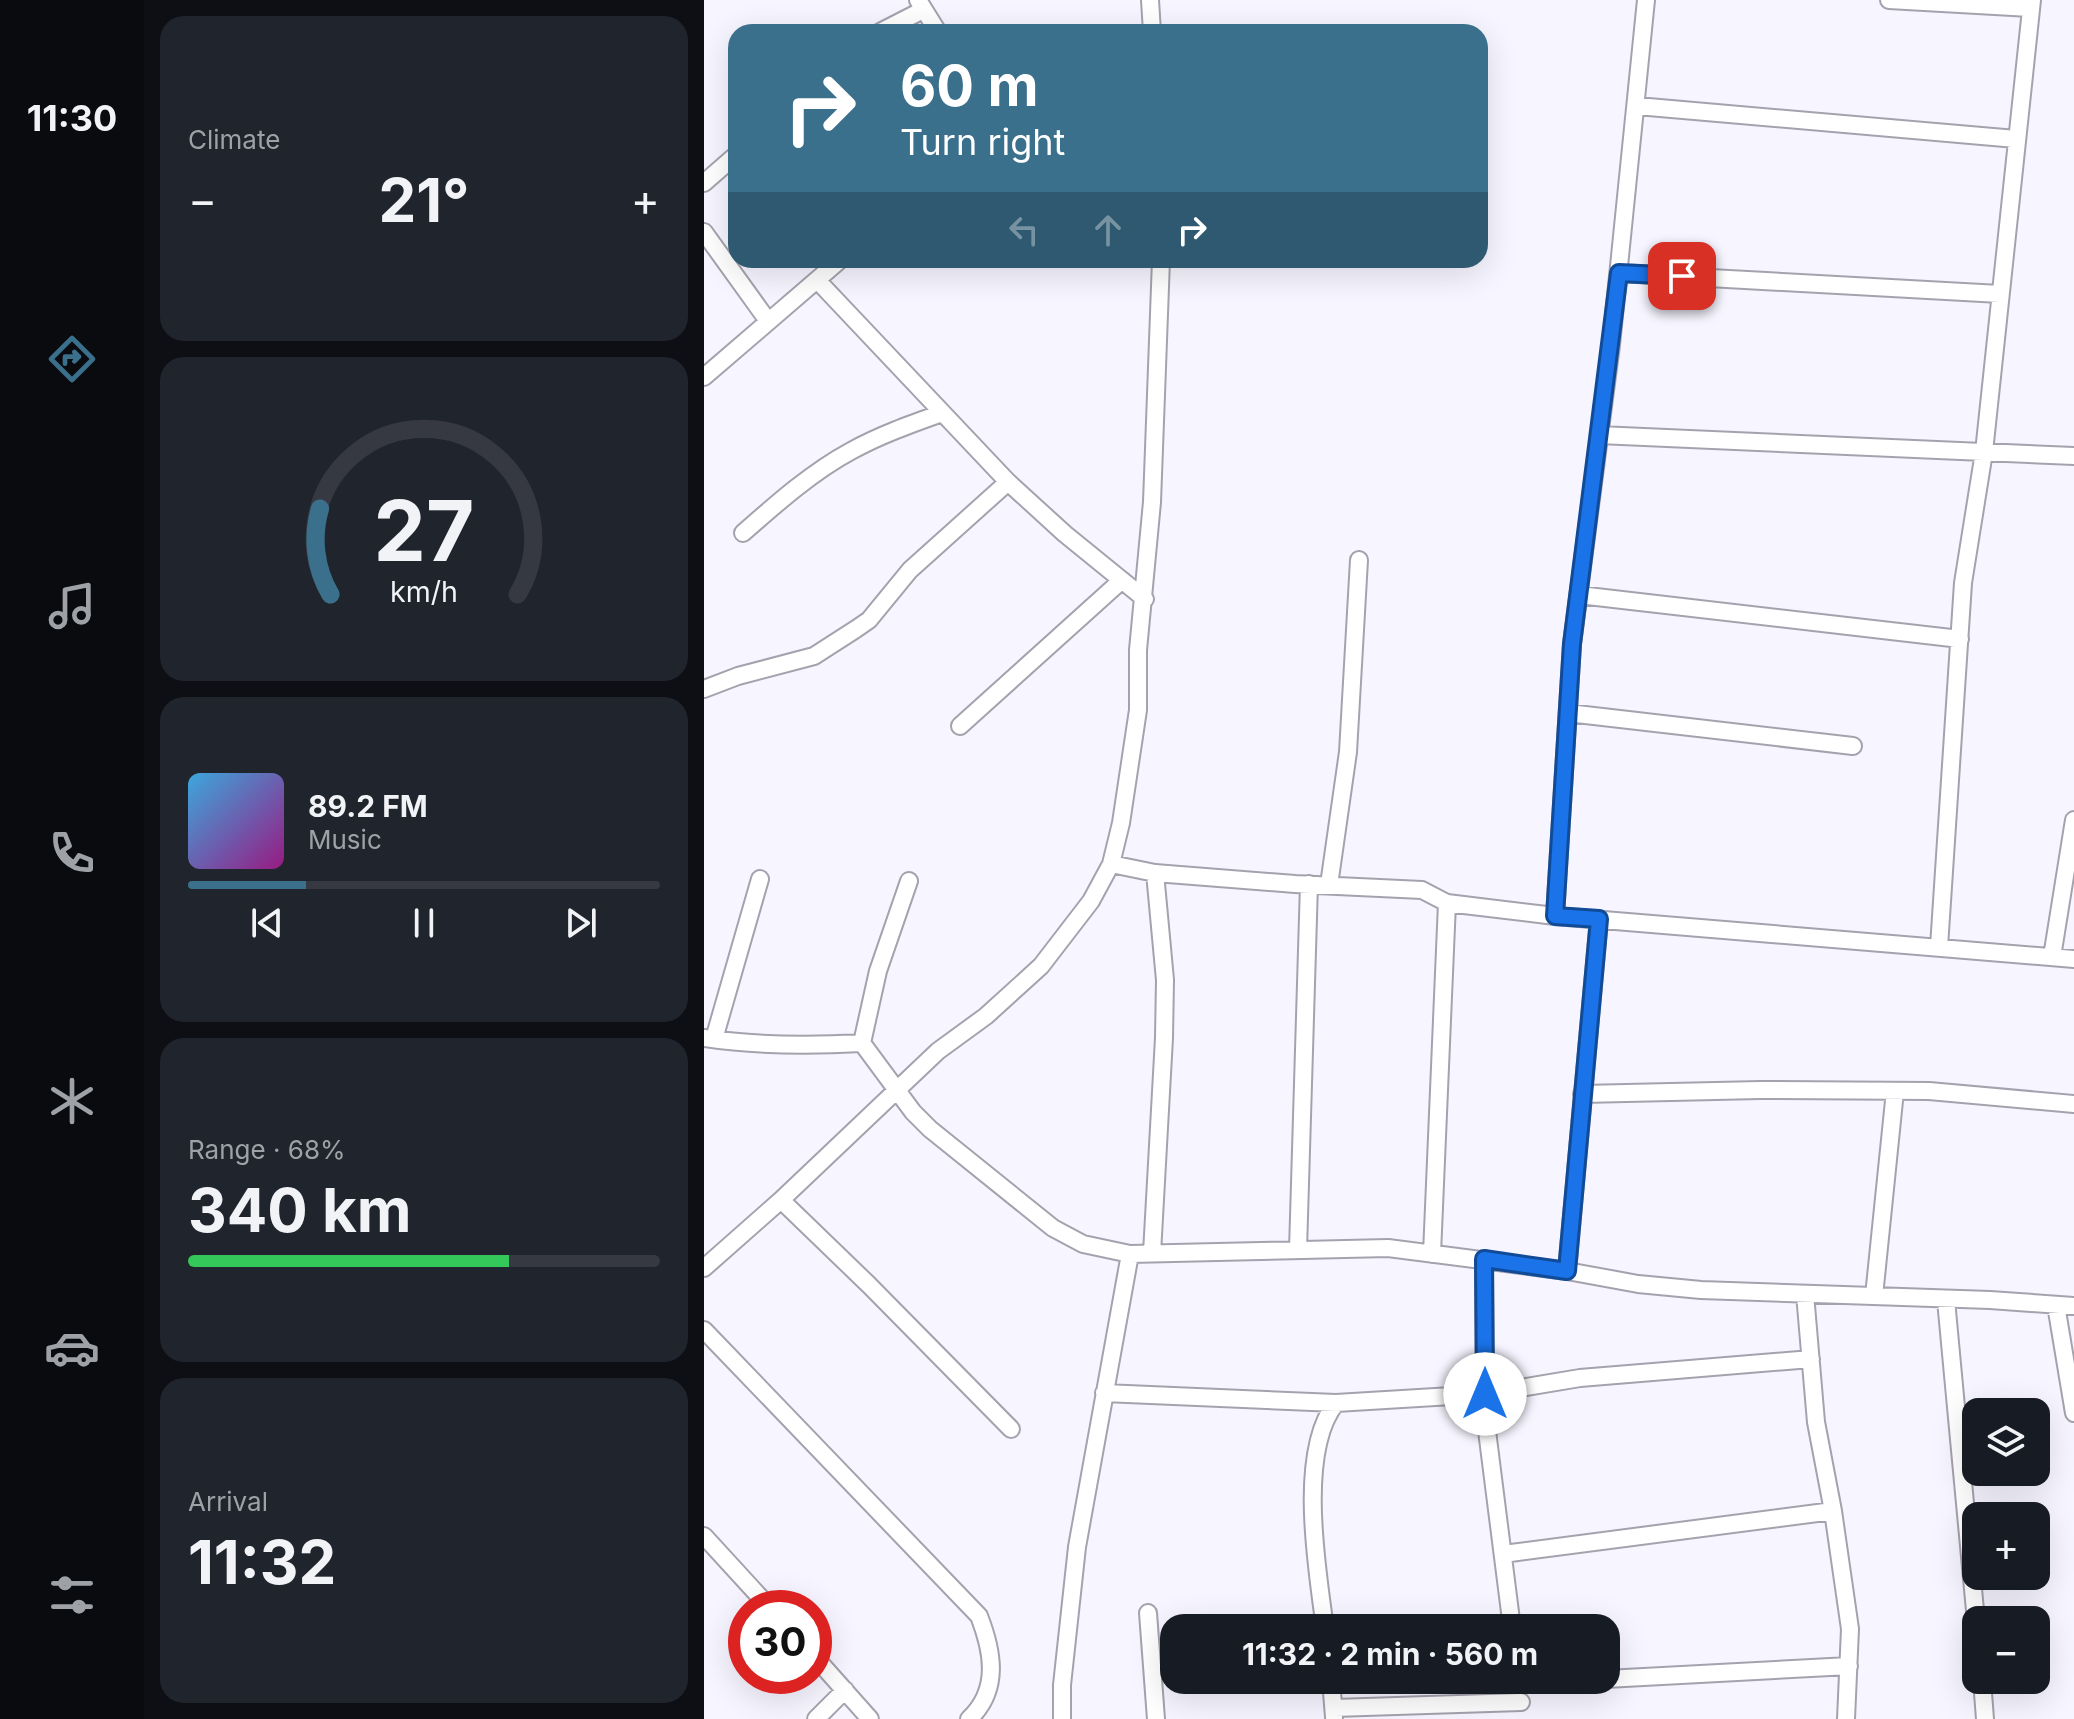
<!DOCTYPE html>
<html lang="en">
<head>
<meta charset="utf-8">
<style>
	:root { --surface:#171b24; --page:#20242c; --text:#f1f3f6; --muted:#9ea1a6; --line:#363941; --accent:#3a708c }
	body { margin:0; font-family:Inter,sans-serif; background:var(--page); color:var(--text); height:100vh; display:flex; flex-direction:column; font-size:30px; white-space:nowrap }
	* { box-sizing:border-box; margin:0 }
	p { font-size:26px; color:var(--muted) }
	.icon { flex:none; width:44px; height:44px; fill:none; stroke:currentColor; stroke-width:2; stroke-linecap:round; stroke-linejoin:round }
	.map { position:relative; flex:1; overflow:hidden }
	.drawer { display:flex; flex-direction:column; gap:16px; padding:16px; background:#0d0f14; width:560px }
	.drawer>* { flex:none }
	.top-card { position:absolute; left:24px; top:24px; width:760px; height:244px; border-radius:24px; box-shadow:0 8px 32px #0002; background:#3a708c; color:#fff; overflow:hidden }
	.fabs { position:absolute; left:1258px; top:1398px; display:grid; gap:16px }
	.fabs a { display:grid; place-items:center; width:88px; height:88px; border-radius:16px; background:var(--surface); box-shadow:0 8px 32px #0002; font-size:40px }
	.speed { position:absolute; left:24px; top:1590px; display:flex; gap:16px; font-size:40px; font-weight:700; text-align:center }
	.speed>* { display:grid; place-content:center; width:104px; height:104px; border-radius:50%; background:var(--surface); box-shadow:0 8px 32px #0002; line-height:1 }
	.speed .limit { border:12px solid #d22; background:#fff; color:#111 }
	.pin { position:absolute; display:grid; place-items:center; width:68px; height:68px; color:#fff; margin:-34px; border-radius:16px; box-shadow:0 4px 12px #0006 }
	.me { position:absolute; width:88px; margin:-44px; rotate:0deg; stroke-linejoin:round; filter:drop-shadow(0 0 6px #0008) }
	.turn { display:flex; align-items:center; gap:28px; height:168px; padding:0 40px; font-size:36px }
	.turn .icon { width:104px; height:104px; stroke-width:2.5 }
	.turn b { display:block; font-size:56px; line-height:68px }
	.lanes { display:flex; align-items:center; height:76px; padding:0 40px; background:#0003; justify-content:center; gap:40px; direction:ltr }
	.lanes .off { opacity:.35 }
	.big { font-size:60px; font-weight:700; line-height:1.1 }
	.drawer .tile { flex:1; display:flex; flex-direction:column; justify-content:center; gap:12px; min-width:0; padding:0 28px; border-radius:24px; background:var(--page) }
	.drawer .dial { align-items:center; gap:0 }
	.dial svg { height:208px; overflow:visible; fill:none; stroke:var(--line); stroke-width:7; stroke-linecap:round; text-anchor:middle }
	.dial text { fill:var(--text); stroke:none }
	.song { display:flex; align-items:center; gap:24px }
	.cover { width:96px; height:96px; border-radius:12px; background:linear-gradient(135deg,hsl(200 70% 55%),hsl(310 70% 35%)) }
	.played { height:8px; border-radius:4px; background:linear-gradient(90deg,var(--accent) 25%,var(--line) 25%) }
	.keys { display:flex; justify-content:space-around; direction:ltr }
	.heat { display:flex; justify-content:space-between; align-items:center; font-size:44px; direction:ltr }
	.charge { height:12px; border-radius:6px; background:linear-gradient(90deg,#34c759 68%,var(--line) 0) }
	.trip { position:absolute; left:456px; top:1614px; width:460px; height:80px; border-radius:24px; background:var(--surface); box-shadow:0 8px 32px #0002; font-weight:700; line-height:80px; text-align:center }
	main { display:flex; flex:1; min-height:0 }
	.tab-bar { display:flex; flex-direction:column; width:144px; justify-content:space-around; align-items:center; background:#090b0e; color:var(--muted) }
	.tab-bar .icon { width:56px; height:56px }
	.tab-bar .current { color:var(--accent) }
	.tab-bar b { font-size:36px; color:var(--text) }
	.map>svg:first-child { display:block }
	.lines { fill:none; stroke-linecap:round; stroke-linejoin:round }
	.minor-casing { stroke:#a5a2ae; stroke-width:20 }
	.minor { stroke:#fff; stroke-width:16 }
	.route-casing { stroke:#114b97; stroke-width:20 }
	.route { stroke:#1a73e8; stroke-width:14 }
</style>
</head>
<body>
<main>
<nav class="tab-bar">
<b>11:30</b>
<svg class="icon current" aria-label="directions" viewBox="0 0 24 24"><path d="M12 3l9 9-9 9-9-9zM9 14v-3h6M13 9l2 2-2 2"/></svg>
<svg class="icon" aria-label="music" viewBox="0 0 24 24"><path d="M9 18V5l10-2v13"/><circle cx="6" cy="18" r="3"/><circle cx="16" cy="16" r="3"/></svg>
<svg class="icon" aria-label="phone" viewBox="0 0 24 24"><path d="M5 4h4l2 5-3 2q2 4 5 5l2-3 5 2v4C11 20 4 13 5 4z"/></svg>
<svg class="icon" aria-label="climate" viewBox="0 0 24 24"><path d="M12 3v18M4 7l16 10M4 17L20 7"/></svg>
<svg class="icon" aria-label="car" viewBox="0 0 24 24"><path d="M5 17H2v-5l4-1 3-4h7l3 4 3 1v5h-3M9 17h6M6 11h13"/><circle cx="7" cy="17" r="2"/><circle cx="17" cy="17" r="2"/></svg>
<svg class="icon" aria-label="filters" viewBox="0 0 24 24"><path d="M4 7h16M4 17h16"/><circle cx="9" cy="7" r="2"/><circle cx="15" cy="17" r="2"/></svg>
</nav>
<section class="drawer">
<div class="tile"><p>Climate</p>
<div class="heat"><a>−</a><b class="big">21°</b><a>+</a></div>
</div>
<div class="tile dial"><svg viewBox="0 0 100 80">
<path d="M14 69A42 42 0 1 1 86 69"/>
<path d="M14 69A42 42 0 0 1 10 36" stroke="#3a708c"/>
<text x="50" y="56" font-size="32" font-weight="700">27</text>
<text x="50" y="72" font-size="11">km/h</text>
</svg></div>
<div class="tile">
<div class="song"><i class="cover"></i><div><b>89.2 FM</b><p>Music</p></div></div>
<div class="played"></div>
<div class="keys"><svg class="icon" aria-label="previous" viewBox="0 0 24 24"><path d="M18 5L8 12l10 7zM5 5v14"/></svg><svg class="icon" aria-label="pause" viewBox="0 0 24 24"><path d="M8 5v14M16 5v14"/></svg><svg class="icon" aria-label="next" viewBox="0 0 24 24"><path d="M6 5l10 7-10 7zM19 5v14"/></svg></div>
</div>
<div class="tile"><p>Range · 68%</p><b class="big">340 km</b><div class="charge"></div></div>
<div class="tile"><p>Arrival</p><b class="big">11:32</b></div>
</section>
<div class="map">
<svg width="1370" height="1719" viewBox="0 0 1370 1719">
	<rect width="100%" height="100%" fill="#f7f5ff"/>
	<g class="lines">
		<!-- minor casing -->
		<g class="minor-casing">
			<path id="minor" d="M214,0L234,32
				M446,0L448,32
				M1185,0L1326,8
				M176,32L219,10
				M933,106L1312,139
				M0,183L32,155
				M0,232L64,321
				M915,273L1296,294
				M113,280L304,482L361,534L441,599
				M0,377L136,260
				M895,435L1370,456
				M39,533C72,504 108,472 147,451C176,435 207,424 238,413
				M875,595L1256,639
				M0,689L34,676L110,656L152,629L165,620L206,570L304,482
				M864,713L1149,746
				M256,726L418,580
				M407,864L451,873L591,884L718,890L743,903L851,916L1370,959
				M625,885L644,752L655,560
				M851,916L868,644L907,345L942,0
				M1235,947L1259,583L1280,452L1328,0
				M1348,957L1370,820
				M0,1038C53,1046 104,1046 158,1043L209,1112L226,1129L349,1228L379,1244L426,1254L684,1248L863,1271L934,1284L997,1290L1286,1300L1370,1306
				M10,1039L56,879
				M158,1043L174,971L205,881
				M878,1094L1056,1090L1225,1091L1370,1104
				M77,1200L165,1285L307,1429
				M594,1250L605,884
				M448,1253L460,1038L461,980L451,873
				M728,1254L743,903
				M780,1259L781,1415L808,1628
				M0,1268L77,1200L234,1051L282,1016L337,966L387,901L407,864L417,823L434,710V650L448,502L457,260
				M863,1271L895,919
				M1101,1294L1112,1422L1129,1511L1146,1629L1142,1719
				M1170,1296L1191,1091
				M1242,1300L1272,1621
				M1352,1305L1370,1413
				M0,1330L275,1616C289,1652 296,1690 265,1719
				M400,1393L632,1403L781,1394L876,1378L1107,1359
				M0,1536L66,1608
				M799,1554L1129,1511
				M444,1613L452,1719
				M621,1628C613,1569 593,1451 632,1403
				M110,1656L166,1719
				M902,1679L1145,1666
				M627,1680L630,1717
				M1278,1680L1281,1719
				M815,1683L877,1680
				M630,1708L817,1702
				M112,1719L141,1690
				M358,1719V1685L373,1547L426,1254"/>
		</g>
		<!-- minor -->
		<use href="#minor" class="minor"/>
	</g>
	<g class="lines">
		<!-- route casing -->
		<g class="route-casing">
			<path id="route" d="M781,1394L780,1259L863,1271L895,919L851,916L868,644L915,273L978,276"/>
		</g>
		<!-- route -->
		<use href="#route" class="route"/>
	</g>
</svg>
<div class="fabs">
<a><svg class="icon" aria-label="layers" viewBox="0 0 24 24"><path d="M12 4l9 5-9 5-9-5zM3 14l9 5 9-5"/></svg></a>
<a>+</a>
<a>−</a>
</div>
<div class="speed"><div class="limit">30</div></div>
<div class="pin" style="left:978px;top:276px;background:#d93025"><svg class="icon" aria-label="arrive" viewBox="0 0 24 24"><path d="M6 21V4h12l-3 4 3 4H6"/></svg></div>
<svg class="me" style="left:781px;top:1394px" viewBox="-20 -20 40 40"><circle r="19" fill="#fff"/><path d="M0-13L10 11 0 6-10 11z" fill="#1a73e8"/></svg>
<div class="trip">11:32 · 2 min · 560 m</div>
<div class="top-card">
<div class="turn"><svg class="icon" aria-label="right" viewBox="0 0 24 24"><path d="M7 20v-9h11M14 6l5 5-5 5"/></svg><div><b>60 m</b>Turn right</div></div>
<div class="lanes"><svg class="icon off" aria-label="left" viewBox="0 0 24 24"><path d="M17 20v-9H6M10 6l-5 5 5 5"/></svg><svg class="icon off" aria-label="ahead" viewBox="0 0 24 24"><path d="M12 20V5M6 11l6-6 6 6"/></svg><svg class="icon" aria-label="right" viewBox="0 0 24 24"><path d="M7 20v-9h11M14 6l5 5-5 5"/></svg></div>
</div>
</div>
</main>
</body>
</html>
